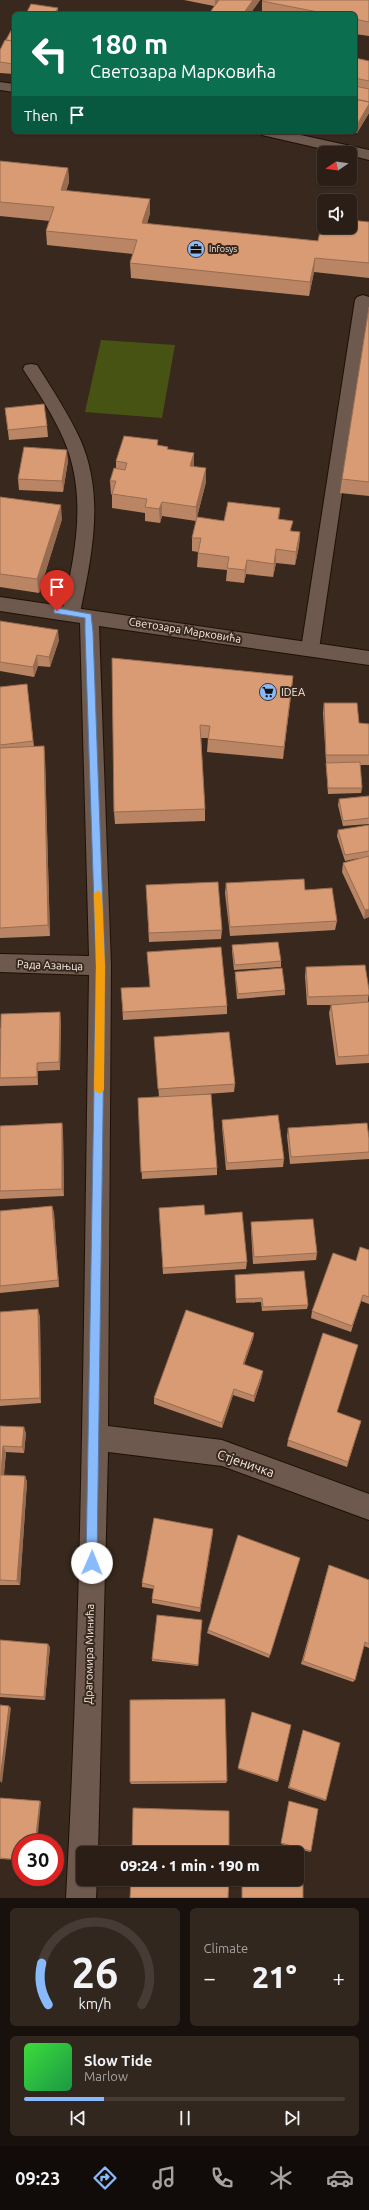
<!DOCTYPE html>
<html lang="en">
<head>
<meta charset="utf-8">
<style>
	:root { --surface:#2a1e16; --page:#32271f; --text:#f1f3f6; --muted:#a5a2a1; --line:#463c35; --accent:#88bafc }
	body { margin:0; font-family:Ubuntu,sans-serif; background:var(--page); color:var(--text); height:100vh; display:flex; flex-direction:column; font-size:15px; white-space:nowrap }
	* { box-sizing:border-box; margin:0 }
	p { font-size:13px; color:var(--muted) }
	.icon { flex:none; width:22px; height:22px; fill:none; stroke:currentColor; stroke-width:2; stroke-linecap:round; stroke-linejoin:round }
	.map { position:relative; height:1898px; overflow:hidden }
	.drawer { display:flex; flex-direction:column; gap:10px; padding:10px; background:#17100c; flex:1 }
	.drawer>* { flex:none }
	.top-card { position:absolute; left:12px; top:12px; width:345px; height:122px; border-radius:6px; box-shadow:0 1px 3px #0004,0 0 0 1px var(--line); background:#0b6e4f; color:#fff; overflow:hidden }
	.needle { width:26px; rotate:257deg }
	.tools { position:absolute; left:317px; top:146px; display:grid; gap:8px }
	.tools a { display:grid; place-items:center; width:40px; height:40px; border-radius:6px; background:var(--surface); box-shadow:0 1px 3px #0004,0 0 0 1px var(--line); font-size:20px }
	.speed { position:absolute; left:12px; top:1834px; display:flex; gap:8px; font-size:20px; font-weight:700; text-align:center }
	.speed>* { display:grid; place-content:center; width:52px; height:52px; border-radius:50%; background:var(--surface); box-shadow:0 1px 3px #0004,0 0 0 1px var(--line); line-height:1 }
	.speed .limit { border:6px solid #d22; background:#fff; color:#111 }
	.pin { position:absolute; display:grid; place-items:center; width:34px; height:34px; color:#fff; margin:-41px -17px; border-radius:50% 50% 50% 0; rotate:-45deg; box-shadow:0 0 4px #0007 }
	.pin .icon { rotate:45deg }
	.me { position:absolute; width:44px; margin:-22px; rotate:1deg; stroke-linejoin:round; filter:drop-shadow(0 0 3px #0008) }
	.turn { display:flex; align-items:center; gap:14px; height:84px; padding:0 12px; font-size:18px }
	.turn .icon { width:52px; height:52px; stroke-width:2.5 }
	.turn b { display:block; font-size:28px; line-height:34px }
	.then { display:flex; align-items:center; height:38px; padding:0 12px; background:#0003; gap:8px; font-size:15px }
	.big { font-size:30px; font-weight:800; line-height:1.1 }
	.drawer .card { flex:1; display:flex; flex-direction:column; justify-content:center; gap:6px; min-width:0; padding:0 14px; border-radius:6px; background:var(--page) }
	.drawer .dial { align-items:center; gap:0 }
	.dial svg { height:104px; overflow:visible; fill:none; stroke:var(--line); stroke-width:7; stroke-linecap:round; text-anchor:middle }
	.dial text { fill:var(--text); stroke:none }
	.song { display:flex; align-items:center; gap:12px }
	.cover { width:48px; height:48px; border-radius:6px; background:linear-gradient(135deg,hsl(120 70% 55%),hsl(140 70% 35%)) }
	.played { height:4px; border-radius:2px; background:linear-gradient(90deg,var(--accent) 25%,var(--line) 25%) }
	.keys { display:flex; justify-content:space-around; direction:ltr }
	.heat { display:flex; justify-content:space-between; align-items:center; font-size:22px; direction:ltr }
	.drawer .tiles { flex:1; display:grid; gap:10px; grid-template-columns:1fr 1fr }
	.card:last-child { grid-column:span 2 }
	.trip { position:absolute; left:76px; top:1846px; width:228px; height:40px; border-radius:6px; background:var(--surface); box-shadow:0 1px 3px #0004,0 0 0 1px var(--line); font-weight:800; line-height:40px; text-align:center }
	.dock { display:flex; height:64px; justify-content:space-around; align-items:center; background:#110c09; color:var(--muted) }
	.dock .icon { width:28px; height:28px }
	.dock .on { color:var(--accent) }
	.dock b { font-size:18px; color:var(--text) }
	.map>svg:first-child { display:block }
	.green { fill:#475313 }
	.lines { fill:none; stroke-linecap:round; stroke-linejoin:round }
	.service-casing { stroke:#1f1006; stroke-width:2 }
	.minor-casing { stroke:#1f1006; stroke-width:2 }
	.service { fill:#6d594d; fill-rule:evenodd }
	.minor { fill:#6d594d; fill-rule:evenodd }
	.wall { fill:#ba8564 }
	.shaded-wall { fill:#976c51 }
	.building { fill:#d89b74; stroke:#976c51 }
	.route { fill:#88bafc; stroke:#5879a4 }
	.slow { fill:#f59e0b }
	.labels { text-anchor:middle; stroke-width:4; stroke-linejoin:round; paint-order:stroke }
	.far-poi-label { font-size:9px; fill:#f7ebe4; stroke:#38281d; text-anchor:start }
	.street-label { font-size:11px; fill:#f7ebe4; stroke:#38281d }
	.poi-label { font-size:11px; fill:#f7ebe4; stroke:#38281d; text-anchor:start }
	.near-street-label { font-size:13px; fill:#f7ebe4; stroke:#38281d }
</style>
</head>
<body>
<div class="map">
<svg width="369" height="1898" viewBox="0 0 369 1898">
	<rect width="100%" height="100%" fill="#38281d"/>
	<!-- green -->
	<path class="green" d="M101,340L175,345L162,418L85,412Z"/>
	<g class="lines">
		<!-- service casing -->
		<g class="service-casing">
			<path id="service" d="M363,295L369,297V312L319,649L317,654L310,656L303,654L301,649L355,300L357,297Z
				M31,364L37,365C52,389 68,413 80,439C105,495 92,555 80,613L77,618L71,620L65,618L62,613C75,555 88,497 64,440C53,415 38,392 23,369L25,365Z"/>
		</g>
		<!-- minor casing -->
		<g class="minor-casing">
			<path id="minor" d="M0,82L14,84V92L0,90Z
				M260,132H287L369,150V160L350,155V153H340L262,135Z
				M0,597L369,651V665L99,626L111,966L108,1426L222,1440L369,1494V1520L222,1466L108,1452L98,1853H83V1879H97L96,1898H66C83,1591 84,1283 89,975L0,972V954L89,956L80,623L0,611Z"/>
		</g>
		<!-- service -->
		<use href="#service" class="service"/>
		<!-- minor -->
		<use href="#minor" class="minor"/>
	</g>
	<!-- wall -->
	<path class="wall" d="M184,0H260L250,14H211V11L214,6Z
		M369,0V36L355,34V14H262V1Z
		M14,27V74L0,73V50Z
		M355,58L369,61V113L357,133L350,132H355Z
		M0,161L68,168L69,182L66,191L150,199V213L147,224L318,241L369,222V278L314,272L309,296L131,278L130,263L133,254L47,245L46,231L50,221L0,216Z
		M369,307V496L340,493L342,479Z
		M5,408L47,426L48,437L9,440Z
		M158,440V445L168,447V449L194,466L206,482L197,517L224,521L280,508L279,519L292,531L300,532L299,546L295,565L276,563L273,577L246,574L244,583L226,581L227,570L197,567L198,552L192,551V538L196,521L162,516L160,523L145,521V513L112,508V495L111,494L110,481L116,468V461Z
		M68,461L63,492L19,490L18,479Z
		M0,497L62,519L39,593L0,587Z
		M0,621L59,640L50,667L38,666L34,677L0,671Z
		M112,658L293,676L283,759L207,752L208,738H201L205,809V821L115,824L114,812Z
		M27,684L34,747L44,746L45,758L50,936L0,938V687Z
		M324,703L359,723L369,724V765H360L362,788L361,793L328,794L323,713Z
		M369,796V824L343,826L338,805L339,799Z
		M369,825V917L364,919L342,872L343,863L359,858L345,861L337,836L338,830Z
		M226,883L305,890L337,921L335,930L230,936L225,893Z
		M146,885L222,930L221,939L149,942Z
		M232,945L281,961V967L234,970L232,951Z
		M147,952L227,1006V1014L123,1020L121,988L150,987Z
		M306,967L369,990L368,1002H369V1063L336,1065L329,1013L331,1005H307L305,976Z
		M235,972L285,990V995L237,999L235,977Z
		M61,1020L60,1070L38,1071V1085L0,1086V1028Z
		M154,1037L235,1084L234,1092L192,1095L217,1168V1175L142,1179L138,1098L159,1097Z
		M222,1120L284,1159L283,1167L226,1170L222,1127Z
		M62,1123L63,1131L64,1196L0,1199V1126Z
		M288,1128L369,1138V1159L290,1164L287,1136Z
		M52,1206L54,1213L59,1287L0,1293V1211Z
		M159,1208L205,1215L247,1262L246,1269L163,1274Z
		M251,1222L317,1253L316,1260L253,1264L251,1229Z
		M369,1250V1304L361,1301L351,1332L311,1318L312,1311L356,1261Z
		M235,1275L308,1305L307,1309L262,1311L261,1302L236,1303Z
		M0,1312L40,1316L41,1403L0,1406Z
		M254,1333L253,1339L244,1365L262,1377L254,1402L233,1395L222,1428L154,1404V1398Z
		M337,1412L361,1421L347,1467L287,1446L288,1440Z
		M0,1426L26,1433L24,1453L6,1452L4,1475L25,1476L27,1482L20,1585H0Z
		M213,1529L200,1612L152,1603V1599L154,1589L142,1587V1583Z
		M300,1558L269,1658L207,1633L208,1630Z
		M329,1565L369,1580V1648L364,1646L355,1680L353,1682L301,1664Z
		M202,1620L198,1666L152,1661V1659Z
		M0,1640L50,1647L45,1700L0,1697Z
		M252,1712L278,1781L277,1782L238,1769Z
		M303,1730L326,1800L325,1801L288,1788Z
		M227,1781L226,1783L131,1784L130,1782Z
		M0,1798L40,1801L41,1802L21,1843V1860L0,1859Z
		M289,1801L311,1851L310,1852L281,1844L289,1802Z"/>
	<!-- shaded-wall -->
	<path class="shaded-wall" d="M215,0H220L215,7Z
		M253,0H260L250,14H243Z
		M58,8V14H54Z
		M369,104V113L357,133L358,123Z
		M68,168L69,182L62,204L61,190Z
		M150,199V213L143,237L142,223Z
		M315,258L314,272L309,296L310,282Z
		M67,450L68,461L63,492L62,481Z
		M194,453V466H190Z
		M206,468V482L196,521V507Z
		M162,502V516L160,523L159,509Z
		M61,505L62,519L39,593L37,579Z
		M300,532L299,546L295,565L296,552Z
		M276,549V563L273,577L274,564Z
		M247,560L246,574L244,583L245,570Z
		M58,630L59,640L50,667L49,657Z
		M37,655L38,666L34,677L33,667Z
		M293,676L292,689L283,759L284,747Z
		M44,746L45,758L50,936L48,925Z
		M369,909V917L364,919L365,910Z
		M60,1012L61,1020L60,1070L59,1062Z
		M37,1063L38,1071V1085L37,1077Z
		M62,1123L63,1131L64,1196L62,1189Z
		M52,1206L54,1213L59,1287L58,1280Z
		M38,1309L40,1316L41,1403L40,1398Z
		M254,1333L253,1339L242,1370L243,1364Z
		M263,1371L262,1377L254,1402V1396Z
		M234,1389L233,1395L222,1428V1423Z
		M24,1427L26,1433L24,1453L22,1447Z
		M3,1446L6,1452L3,1481L1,1475Z
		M25,1476L27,1482L20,1585L17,1581Z
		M213,1529V1533L200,1612V1608Z
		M48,1644L50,1647L45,1700L44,1697Z
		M9,1706L11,1708L2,1783L0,1781Z
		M40,1801L41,1802L37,1843H35Z"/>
	<!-- building -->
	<path class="building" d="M219,0H253L243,14H226L211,11Z
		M263,0H369V22L355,19V14H328L262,1Z
		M31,4L58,8L54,14H26Z
		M13,27H14V41L6,40Z
		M5,40L14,41V64L0,62V50Z
		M355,58L369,61V81L355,78Z
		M355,86L369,89V102L355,99Z
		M355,99L369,102V104L358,123L355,122Z
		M0,161L68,168L61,190L150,199L142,223L318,241L323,217H324V227H350V220L369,222V263L315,258L310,282L130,263L137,240L46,231L54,207L0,202Z
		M369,307V482L342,479Z
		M44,404L47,426L8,430L5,408Z
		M124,436L158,440L157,445L168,447L167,449L194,453L190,466L206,468L196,507L162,502L159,509L145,507L147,499L112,494L116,481H110L114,468L125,470L127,463L116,461Z
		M24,447L67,450L62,481L18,479Z
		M0,497L61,505L37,579L0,574Z
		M228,502L280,508L278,519L293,521L290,531L300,532L296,552L276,549L274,564L247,560L245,570L227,568L229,557L198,553L201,538H192L197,517L224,521Z
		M0,621L58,630L49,657L37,655L33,667L0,662Z
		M112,658L293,676L284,747L208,739L210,726L200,725L205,809L114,812Z
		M27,684L33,741L0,745V687Z
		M324,703H357L359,723L369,724V755H326Z
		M44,746L48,925L0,928V748Z
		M360,762L362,788H328L326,763Z
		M369,796V818L343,821L339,799Z
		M369,825V851L345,855L338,830Z
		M369,856V909L365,910L343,863Z
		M304,879L305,890L332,888L337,921L230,927L226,883Z
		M218,882L222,930L149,933L146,885Z
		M278,942L281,961L235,965L232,945Z
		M221,947L227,1006L123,1012L121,988L150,987L147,952Z
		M365,965L369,990V995L308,997L306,967Z
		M282,968L285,990L238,994L235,972Z
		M369,1002V1055L338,1057L331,1005Z
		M60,1012L59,1062L37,1063V1077L0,1078L1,1014Z
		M229,1032L235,1084L158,1089L154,1037Z
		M211,1094L217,1168L141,1172L138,1098Z
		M278,1115L284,1159L227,1163L222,1120Z
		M62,1123V1189L0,1191V1126Z
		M367,1123L369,1138V1152L291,1157L288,1128Z
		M204,1205L205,1215L242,1212L247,1262L163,1268L159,1208Z
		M52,1206L58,1280L0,1286V1211Z
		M313,1219L317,1253L254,1257L251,1222Z
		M360,1247L369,1250V1297L363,1295L352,1326L312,1311L333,1253L356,1261Z
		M304,1271L308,1305L263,1307L262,1298L236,1299L235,1275Z
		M38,1309L40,1398L0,1400V1312Z
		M186,1310L254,1333L243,1364L263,1371L254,1396L234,1389L222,1423L154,1398Z
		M323,1333L358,1345L337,1412L361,1421L348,1462L288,1440Z
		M0,1426L24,1427L22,1447L3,1446L1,1475L25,1476L17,1581L0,1580Z
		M154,1518L213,1529L200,1608L152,1599L154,1586L142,1583Z
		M238,1535L300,1558L270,1655L208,1630Z
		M329,1565L369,1580V1644L365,1642L355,1680L303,1661Z
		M157,1615L202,1620L198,1665L152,1659Z
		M0,1640L48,1644L44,1697L0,1694Z
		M225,1699L227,1781L130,1782V1700Z
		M0,1705L9,1706L0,1780Z
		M252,1712L291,1725L278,1781L238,1768Z
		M303,1730L340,1743L326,1800L289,1787Z
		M0,1798L40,1801L35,1843H21V1860L0,1858Z
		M289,1801L318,1809L311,1851L281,1843Z
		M133,1808L229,1811V1853H132Z
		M297,1863H303V1898H242V1879H297Z
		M131,1879H229L228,1898H130Z"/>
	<!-- route -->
	<path class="route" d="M57,608L91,614L93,632L105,966L97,1563L96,1567L92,1569L88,1567L86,1563L96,966L85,632V618L54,613V609Z"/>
	<!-- slow -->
	<path class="slow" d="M98,890L102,894L105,966L104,1090L99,1094L94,1090L96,966L94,894Z"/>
	<!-- icons -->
	<defs>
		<g id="office-disc" transform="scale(0.9)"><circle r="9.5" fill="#88bafc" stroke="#38281d"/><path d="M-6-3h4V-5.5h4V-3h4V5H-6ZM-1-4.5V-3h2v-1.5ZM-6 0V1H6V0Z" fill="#111"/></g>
		<g id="supermarket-disc" transform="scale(0.9)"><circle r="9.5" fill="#88bafc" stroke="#38281d"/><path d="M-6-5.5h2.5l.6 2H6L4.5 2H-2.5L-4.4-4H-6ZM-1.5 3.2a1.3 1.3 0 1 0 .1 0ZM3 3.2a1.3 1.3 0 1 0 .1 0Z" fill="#111"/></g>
	</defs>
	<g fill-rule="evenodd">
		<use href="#office-disc" x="196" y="249"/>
		<use href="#supermarket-disc" x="268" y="692"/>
	</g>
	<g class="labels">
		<!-- far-poi labels -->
		<g class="far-poi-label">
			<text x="209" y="252">Infosys</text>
		</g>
		<!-- street labels -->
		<g class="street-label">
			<text transform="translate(185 630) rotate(9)" y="4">Светозара Марковића</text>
			<text transform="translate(50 965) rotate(2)" y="4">Рада Азањца</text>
			<text transform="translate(89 1654) rotate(-89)" y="4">Драгомира Минића</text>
		</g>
		<!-- poi labels -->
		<g class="poi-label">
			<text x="281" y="696">IDEA</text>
		</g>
		<!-- near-street labels -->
		<g class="near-street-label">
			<text transform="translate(246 1463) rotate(19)" y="5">Стјеничка</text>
		</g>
	</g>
</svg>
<div class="tools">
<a><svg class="needle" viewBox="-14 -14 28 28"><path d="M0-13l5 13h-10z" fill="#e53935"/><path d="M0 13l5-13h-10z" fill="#a5a2a1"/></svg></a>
<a><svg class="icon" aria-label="sound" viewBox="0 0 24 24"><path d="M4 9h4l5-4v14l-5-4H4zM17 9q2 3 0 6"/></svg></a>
</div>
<div class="speed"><div class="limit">30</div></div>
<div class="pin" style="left:57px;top:611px;background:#d93025"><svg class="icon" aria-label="arrive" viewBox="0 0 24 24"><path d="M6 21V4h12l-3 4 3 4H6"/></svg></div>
<svg class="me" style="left:92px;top:1563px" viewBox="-20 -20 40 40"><circle r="19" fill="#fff"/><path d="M0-13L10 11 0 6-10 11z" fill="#88bafc"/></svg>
<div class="trip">09:24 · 1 min · 190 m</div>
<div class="top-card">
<div class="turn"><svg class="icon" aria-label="left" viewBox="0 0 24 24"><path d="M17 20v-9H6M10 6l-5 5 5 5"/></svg><div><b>180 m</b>Светозара Марковића</div></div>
<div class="then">Then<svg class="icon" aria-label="arrive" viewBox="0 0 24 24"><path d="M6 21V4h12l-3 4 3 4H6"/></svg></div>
</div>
</div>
<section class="drawer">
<div class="tiles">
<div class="card dial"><svg viewBox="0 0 100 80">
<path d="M14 69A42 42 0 1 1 86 69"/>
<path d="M14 69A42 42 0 0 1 9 37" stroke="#88bafc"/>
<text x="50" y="56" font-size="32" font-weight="700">26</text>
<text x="50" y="72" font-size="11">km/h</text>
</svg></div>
<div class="card"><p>Climate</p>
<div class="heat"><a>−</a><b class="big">21°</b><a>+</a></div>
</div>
<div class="card">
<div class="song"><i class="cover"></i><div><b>Slow Tide</b><p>Marlow</p></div></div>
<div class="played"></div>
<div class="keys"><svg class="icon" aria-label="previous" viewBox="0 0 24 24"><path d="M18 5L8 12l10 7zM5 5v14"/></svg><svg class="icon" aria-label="pause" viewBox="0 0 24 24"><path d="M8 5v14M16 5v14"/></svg><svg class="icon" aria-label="next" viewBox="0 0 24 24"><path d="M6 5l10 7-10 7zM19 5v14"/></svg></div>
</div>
</div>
</section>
<nav class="dock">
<b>09:23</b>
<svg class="icon on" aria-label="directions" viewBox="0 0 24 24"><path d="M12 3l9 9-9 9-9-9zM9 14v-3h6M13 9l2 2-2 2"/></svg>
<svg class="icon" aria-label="music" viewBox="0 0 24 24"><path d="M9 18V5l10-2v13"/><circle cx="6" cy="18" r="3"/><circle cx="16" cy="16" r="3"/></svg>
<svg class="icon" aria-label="phone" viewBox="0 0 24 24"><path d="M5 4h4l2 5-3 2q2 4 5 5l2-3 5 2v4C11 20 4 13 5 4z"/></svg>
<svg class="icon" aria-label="climate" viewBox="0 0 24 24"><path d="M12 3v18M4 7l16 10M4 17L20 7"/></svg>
<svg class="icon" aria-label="car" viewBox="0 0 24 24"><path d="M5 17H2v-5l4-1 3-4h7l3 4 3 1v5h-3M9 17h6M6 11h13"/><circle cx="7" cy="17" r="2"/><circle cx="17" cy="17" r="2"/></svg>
</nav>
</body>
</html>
